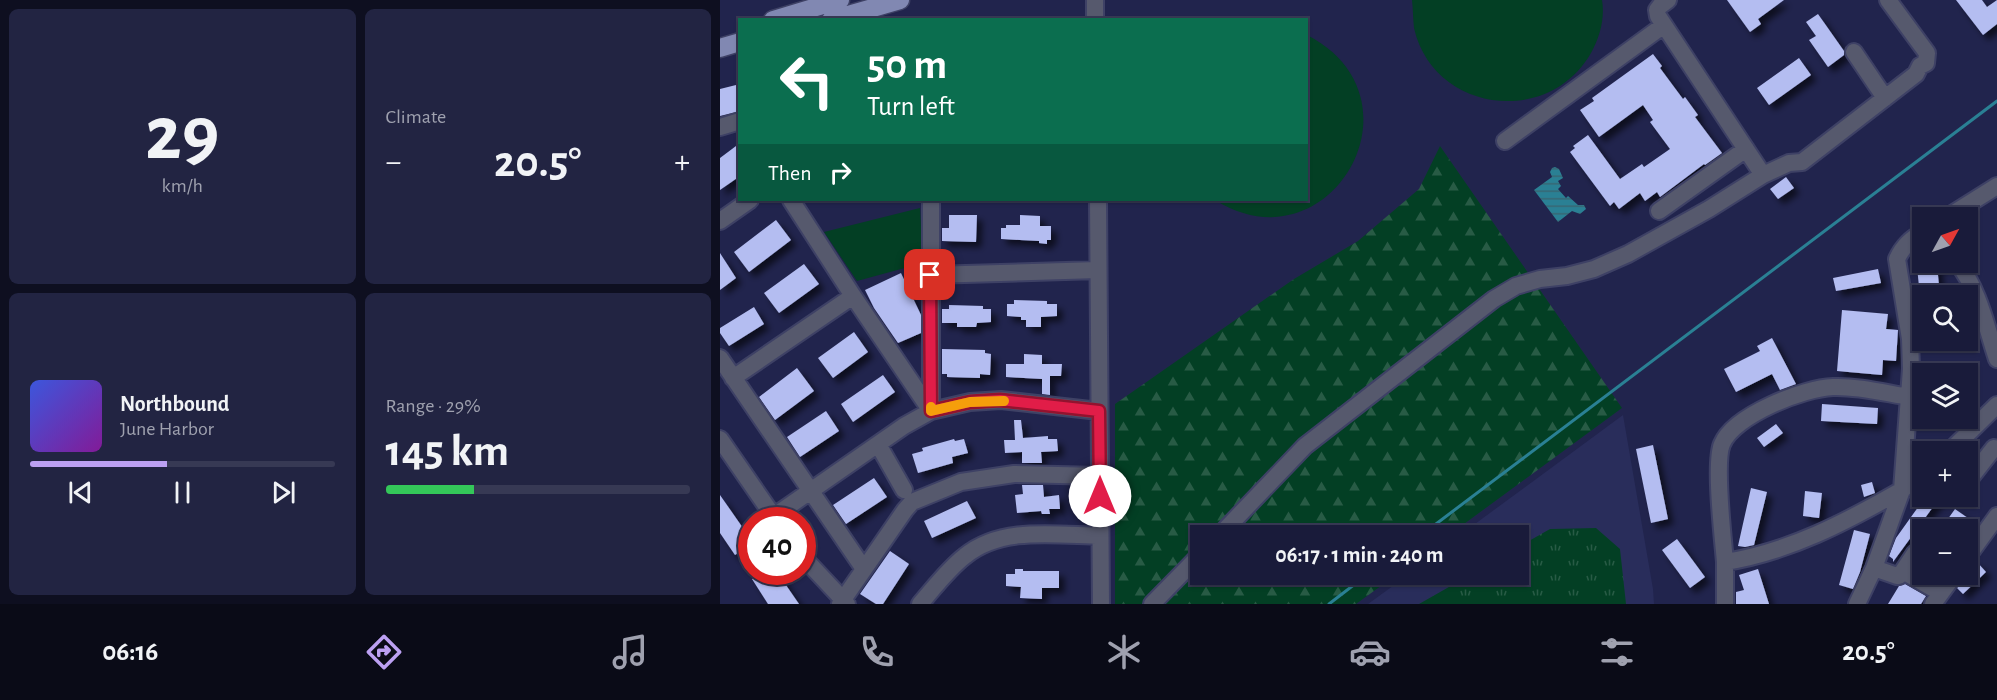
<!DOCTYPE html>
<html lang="en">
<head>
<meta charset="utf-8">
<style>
	:root { --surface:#191b3a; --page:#222442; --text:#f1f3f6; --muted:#9fa1af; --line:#373954; --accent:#bca0f2 }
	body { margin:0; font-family:"Alegreya Sans",sans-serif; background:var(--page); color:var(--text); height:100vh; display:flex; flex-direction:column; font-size:22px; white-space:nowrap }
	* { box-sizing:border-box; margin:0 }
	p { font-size:20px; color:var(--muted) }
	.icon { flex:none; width:33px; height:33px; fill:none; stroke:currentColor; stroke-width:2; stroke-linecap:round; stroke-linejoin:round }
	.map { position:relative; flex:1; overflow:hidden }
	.drawer { display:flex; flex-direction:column; gap:9px; padding:9px; background:#0e0f20; width:720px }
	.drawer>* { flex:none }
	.banner { position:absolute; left:18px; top:18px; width:570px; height:183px; border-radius:0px; box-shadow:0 2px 4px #0004,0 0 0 2px var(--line); background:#0b6e4f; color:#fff; overflow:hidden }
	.needle { width:39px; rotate:50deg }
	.fabs { position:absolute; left:1192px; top:207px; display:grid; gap:12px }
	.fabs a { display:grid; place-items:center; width:66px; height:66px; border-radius:0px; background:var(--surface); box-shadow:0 2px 4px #0004,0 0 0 2px var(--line); font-size:30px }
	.speed { position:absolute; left:18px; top:507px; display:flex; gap:12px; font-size:30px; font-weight:700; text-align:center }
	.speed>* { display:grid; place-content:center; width:78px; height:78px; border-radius:50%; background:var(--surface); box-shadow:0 2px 4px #0004,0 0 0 2px var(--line); line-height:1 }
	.speed .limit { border:9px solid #d22; background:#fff; color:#111 }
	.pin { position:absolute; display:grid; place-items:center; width:51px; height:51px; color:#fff; margin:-26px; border-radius:12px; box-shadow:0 3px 9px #0006 }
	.me { position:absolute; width:66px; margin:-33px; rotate:0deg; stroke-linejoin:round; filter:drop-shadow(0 0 4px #0008) }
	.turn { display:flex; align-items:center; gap:21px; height:126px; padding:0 30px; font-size:27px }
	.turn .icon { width:78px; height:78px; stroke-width:2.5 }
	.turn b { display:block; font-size:42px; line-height:51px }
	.then { display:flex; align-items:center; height:57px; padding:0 30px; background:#0003; gap:12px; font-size:22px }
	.big { font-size:45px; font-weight:600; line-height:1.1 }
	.drawer .card { flex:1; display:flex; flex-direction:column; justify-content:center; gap:9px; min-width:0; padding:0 21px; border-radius:9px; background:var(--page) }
	.drawer .dial { align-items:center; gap:0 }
	.dial b { font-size:78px; line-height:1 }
	.song { display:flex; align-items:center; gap:18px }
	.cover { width:72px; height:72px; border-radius:9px; background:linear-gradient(135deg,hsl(230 70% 55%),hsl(290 70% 35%)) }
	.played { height:6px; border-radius:3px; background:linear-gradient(90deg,var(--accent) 45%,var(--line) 45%) }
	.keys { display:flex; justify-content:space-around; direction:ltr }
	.heat { display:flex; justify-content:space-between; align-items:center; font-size:33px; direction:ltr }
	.charge { height:9px; border-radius:4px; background:linear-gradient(90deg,#34c759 29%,var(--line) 0) }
	.drawer .tiles { flex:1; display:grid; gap:9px; grid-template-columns:repeat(2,1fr) }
	.trip { position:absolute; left:470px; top:525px; width:339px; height:60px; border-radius:0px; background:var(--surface); box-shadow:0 2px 4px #0004,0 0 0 2px var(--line); font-weight:600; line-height:60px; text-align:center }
	.tab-bar { display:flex; height:96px; justify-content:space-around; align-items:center; background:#0a0b17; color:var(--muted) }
	.tab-bar .icon { width:42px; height:42px }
	.tab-bar .current { color:var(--accent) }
	.tab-bar b { font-size:27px; color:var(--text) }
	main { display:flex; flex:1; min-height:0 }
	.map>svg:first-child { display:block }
	.built { fill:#292d5b }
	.grass { fill:url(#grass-tufts) }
	.forest { fill:url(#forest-firs) }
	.park { fill:#033f24 }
	.water { fill:url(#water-rules) }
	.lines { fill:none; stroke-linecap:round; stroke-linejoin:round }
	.stream { stroke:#2a8094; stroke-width:3 }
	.building { fill:#b4bdf1; filter:url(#shadow) }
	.minor-casing { stroke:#3e4165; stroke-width:20 }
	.major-casing { stroke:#3e4165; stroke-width:21 }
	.minor { stroke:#56596d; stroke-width:16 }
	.major { stroke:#8188b2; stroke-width:18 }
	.route-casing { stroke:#92132f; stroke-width:15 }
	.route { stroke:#e11d48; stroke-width:10 }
	.slow { stroke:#f59e0b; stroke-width:10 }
</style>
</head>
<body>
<main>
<section class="drawer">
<div class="tiles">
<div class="card dial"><b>29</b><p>km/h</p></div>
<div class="card"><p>Climate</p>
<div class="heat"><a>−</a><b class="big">20.5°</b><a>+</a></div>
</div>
<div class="card">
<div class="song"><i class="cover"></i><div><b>Northbound</b><p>June Harbor</p></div></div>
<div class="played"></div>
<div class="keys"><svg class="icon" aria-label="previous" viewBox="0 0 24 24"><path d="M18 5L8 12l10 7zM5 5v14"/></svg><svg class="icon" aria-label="pause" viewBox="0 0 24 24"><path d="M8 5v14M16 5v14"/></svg><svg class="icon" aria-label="next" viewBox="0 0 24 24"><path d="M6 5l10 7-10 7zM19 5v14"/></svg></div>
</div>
<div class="card"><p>Range · 29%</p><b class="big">145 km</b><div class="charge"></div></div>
</div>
</section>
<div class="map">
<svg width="1277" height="604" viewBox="0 0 1277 604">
	<defs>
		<pattern id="grass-tufts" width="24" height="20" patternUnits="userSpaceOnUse" patternTransform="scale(1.5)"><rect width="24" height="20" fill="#033f24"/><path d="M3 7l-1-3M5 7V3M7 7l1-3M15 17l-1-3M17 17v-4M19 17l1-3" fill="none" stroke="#285b45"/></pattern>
		<pattern id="forest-firs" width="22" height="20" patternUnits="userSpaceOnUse" patternTransform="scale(1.5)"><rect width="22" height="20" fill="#033f24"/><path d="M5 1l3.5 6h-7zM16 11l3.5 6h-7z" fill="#285b45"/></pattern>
		<pattern id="water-rules" width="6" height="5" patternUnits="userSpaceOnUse" patternTransform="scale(1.5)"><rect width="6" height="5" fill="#2a8094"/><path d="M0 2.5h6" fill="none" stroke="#376773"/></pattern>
		<filter id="shadow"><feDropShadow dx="5.5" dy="5.5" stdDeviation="3" flood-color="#0009"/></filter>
	</defs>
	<rect width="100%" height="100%" fill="#21244d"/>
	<!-- built -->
	<path class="built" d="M903,415L933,589L934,604H648L688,575L798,574V536L740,535Z"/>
	<!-- grass -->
	<path class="grass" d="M876,528L900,549L906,604H699L750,575L798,574V547L830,529Z"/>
	<!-- forest -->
	<path class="forest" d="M720,146L902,408L729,535L480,536V574L676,575L636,604H395V404L574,279L638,241L699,189Z"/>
	<!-- park -->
	<path class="park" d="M692,0H882C885,18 880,37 871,53C828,128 713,112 694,28C693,19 693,9 692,0Z
		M587,35C710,98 610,272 495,200H586Z
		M200,208L203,263L137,281L104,232Z"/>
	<!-- water -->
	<path class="water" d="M835,167L839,169L843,178L838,181L841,186L838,189L846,198L848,196L858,205H864L866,209L860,214L852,211L838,222L814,190L832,177L830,172L832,168Z"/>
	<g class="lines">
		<!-- stream -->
		<path class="stream" d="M700,536L1277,101
			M609,604L648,574"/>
	</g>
	<!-- building -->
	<path class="building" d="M1007,0H1064L1038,19L1041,24L1030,32Z
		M1236,0H1262L1267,7L1277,0V24L1263,35Z
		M1098,14L1124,51V55L1108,67L1089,40L1096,36L1086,22Z
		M933,54L942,66L940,68L963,99L965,97L978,115L975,117L1002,153L985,165L984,164L940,197L937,192L925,201L920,193L899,209L894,202L890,206L850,152L855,148L853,146L868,135L900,179L922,164L924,167L950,149L930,122L933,120L923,105L879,137L860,110L874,101L872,98Z
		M1079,58L1091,75L1049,105L1037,88Z
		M20,84V111L0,116V89Z
		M20,143V176L0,190V158Z
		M1066,177L1074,188L1058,199L1050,189Z
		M229,215H257L256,242L222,241V228H229Z
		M300,215L320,216V226H331V240H327V244L319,243V241L281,239V228H286V225H300Z
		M56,220L71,240L29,272L14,252Z
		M0,253L16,278L0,290Z
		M84,264L99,284L59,313L44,293Z
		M1217,265L1220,296H1200L1197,267Z
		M1158,269L1161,283L1116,291L1113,278Z
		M181,273L201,315V333L178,343L154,308L145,290Z
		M294,300L327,301V304H337V316L321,317V327H306V320H301V317L287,316V304H294Z
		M229,305L263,306V309H271V322L257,323L256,327H237V323H222V309H229Z
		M34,307L44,324L9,346L0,333V328Z
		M1122,310L1168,314L1166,329L1178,330L1176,361L1163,360L1162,375L1117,371Z
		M134,332L148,352L113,378L98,358Z
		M1052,338L1076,384L1060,390L1052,374L1016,392L1004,369L1040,351L1037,346Z
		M222,349L265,350V353L271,354L270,375L260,374V378L227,377V374H222Z
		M304,354L322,355V364H342L341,376H330V395L322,394V379L286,377V364H304Z
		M77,368L94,391L55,420L39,397Z
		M163,375L175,392L133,422L121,404Z
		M1102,404L1158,408L1157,424L1101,421Z
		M106,411L119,431L80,457L67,437Z
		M294,420H301L303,438L328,436V439H337L338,451L321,452L322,463H302V452L285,453L284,440H295Z
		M1056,424L1063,433L1044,447L1037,438Z
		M234,439L235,441L244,439L248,453L232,457L233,463L198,473L192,454L203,451L202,448Z
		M933,445L948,519L931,523L916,449Z
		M154,478L167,497L126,524L113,505Z
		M1152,482L1155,493L1144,497L1141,485Z
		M302,485H323L324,497L339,495L340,509H329L330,514H322L321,511L297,513L295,495L303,494Z
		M1031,488L1047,492L1034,545L1025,547L1018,546Z
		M1085,491L1102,493L1099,518L1083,516Z
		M0,495L32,541V544L15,555L0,533Z
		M1206,496H1221L1173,562V559L1169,556L1176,538Z
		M247,501L256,518L212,538L204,521Z
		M1235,509L1255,523L1251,530H1220Z
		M1134,530L1150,534L1140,572L1133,589L1119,585Z
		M957,539L985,577L970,588L942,550Z
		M170,551L189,564L163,604H156L140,594Z
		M1257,562L1266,572L1243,594L1237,588L1245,574H1248V566Z
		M295,569H303V571H339V588H322V599L300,598L301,587L286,586V574H295Z
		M1038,569L1049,604H1016V592L1024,590L1019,575Z
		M43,572H57L79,604H48L32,579Z
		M1185,584L1206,596L1201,604H1168L1179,586Z"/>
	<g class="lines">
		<!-- minor casing -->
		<g class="minor-casing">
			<path id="minor" d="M375,0V20
				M948,0L940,6L937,10L938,16L1043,175
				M1134,52L1165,98
				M0,127L20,121
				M785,141L944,25
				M71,200L133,296L211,411
				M211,200V411
				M378,200L381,604
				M939,211L1026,149
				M1226,218L1277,186
				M0,221L30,200
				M1237,262C1259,290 1266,326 1277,359
				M210,275L378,270
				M0,358L144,569
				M13,378L133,296
				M0,439L56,520
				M159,446L184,490
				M1229,452L1277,405
				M1248,481L1274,448
				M53,517L184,426L211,411L250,402L281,400L379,411
				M499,536L585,446L774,299L796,286L820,279L847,276L874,269L908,254L989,209L1043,175L1069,163L1082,162L1196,74L1200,66L1206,63L1207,53L1168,0
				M82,556L127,604
				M1248,556L1277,516
				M1005,562C1003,538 994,463 1002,444C1014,415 1084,388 1113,387C1138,386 1165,393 1190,397
				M1154,568L1177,576H1179L1183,571L1221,593
				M1183,571L1195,553
				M120,604L185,510L192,502L241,482L294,474L380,476
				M200,604C214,588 228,569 245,556C281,526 336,535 380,536
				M432,604L480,555
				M1005,604V562C1069,552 1126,522 1182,490L1191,369L1190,339L1177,259C1183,246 1191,239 1203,232
				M1137,604L1154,568L1182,490L1203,474
				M1213,604L1235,574"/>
		</g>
		<!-- major casing -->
		<g class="major-casing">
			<path id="major" d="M53,20L120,0
				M111,20L180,0
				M0,48L20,42"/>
		</g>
		<!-- minor -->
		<use href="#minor" class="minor"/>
		<!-- major -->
		<use href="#major" class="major"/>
	</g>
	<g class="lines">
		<!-- route casing -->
		<g class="route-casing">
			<path id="route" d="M210,275L211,411L250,402L280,400L379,411L380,496"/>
		</g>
		<!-- route -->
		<use href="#route" class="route"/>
		<!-- slow -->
		<path class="slow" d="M211,407V411L250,402L284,401"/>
	</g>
</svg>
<div class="fabs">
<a><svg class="needle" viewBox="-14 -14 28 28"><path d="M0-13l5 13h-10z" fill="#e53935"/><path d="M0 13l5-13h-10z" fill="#9fa1af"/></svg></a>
<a><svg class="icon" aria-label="search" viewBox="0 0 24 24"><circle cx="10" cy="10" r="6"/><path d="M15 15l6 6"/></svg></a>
<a><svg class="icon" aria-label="layers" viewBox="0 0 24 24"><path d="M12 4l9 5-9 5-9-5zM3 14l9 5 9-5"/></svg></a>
<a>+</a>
<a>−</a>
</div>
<div class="speed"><div class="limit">40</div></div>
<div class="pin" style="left:210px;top:275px;background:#d93025"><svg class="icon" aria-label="arrive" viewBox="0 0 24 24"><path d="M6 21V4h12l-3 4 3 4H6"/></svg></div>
<svg class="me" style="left:380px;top:496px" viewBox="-20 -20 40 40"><circle r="19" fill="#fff"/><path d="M0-13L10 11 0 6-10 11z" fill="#e11d48"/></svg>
<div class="trip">06:17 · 1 min · 240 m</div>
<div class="banner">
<div class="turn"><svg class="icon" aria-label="left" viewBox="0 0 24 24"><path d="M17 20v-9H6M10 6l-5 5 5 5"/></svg><div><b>50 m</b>Turn left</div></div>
<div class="then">Then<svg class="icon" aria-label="right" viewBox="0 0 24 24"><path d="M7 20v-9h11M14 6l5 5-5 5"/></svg></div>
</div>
</div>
</main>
<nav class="tab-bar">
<b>06:16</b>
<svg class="icon current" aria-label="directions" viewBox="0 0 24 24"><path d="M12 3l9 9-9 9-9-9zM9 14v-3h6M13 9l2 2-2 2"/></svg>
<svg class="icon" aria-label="music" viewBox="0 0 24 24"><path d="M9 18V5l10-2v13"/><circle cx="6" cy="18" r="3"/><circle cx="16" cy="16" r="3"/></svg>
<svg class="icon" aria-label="phone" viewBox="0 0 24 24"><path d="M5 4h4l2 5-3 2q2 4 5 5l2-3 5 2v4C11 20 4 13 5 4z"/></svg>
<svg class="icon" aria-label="climate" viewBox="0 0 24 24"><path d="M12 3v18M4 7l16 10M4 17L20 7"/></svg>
<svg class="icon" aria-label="car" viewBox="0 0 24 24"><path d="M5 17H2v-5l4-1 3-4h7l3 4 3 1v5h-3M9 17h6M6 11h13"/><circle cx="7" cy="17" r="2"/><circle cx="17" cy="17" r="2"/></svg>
<svg class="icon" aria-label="filters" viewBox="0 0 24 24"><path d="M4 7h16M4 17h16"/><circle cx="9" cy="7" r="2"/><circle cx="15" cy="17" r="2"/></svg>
<b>20.5°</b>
</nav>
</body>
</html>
